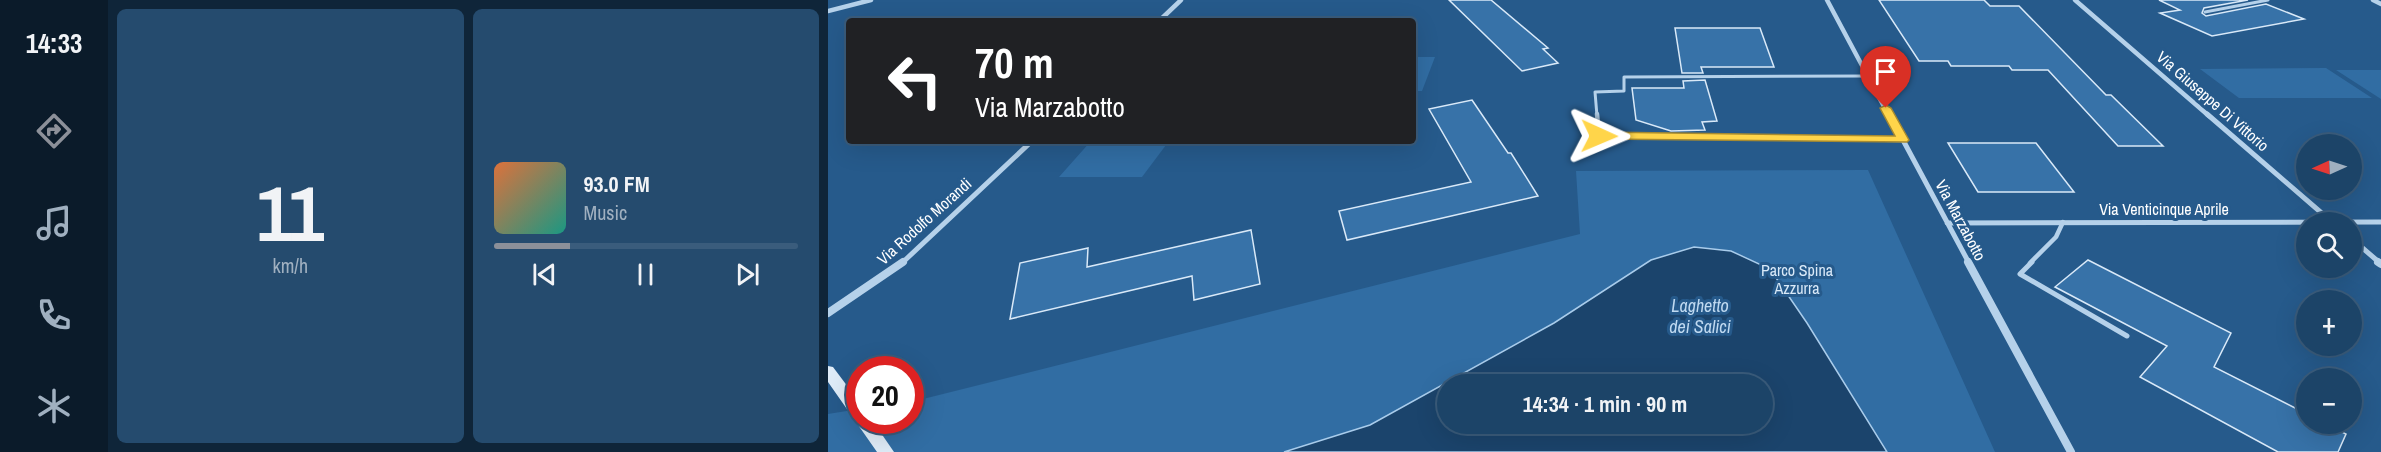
<!DOCTYPE html>
<html lang="en">
<head>
<meta charset="utf-8">
<style>
	:root { --surface:#1c4468; --page:#254b6e; --text:#f1f3f6; --muted:#a0b0c0; --line:#3a5c7c; --accent:#8c9099 }
	body { margin:0; font-family:"Archivo Narrow",sans-serif; background:var(--page); color:var(--text); height:100vh; display:flex; flex-direction:column; font-size:22px; white-space:nowrap }
	* { box-sizing:border-box; margin:0 }
	p { font-size:20px; color:var(--muted) }
	.icon { flex:none; width:33px; height:33px; fill:none; stroke:currentColor; stroke-width:2; stroke-linecap:round; stroke-linejoin:round }
	.map { position:relative; flex:1; overflow:hidden }
	.drawer { display:flex; flex-direction:column; gap:9px; padding:9px; background:#0f2539; width:720px }
	.drawer>* { flex:none }
	.hud { position:absolute; left:18px; top:18px; width:570px; height:126px; border-radius:6px; box-shadow:0 6px 24px #0002,0 0 0 2px var(--line); background:#202124; color:#fff; overflow:hidden }
	.needle { width:39px; rotate:267deg }
	.fabs { position:absolute; left:1468px; top:134px; display:grid; gap:12px }
	.fabs a { display:grid; place-items:center; width:66px; height:66px; border-radius:50%; background:var(--surface); box-shadow:0 6px 24px #0002,0 0 0 2px var(--line); font-size:30px }
	.speed { position:absolute; left:18px; top:356px; display:flex; gap:12px; font-size:30px; font-weight:700; text-align:center }
	.speed>* { display:grid; place-content:center; width:78px; height:78px; border-radius:50%; background:var(--surface); box-shadow:0 6px 24px #0002,0 0 0 2px var(--line); line-height:1 }
	.speed .limit { border:9px solid #d22; background:#fff; color:#111 }
	.pin { position:absolute; display:grid; place-items:center; width:51px; height:51px; color:#fff; margin:-62px -26px; border-radius:50% 50% 50% 0; rotate:-45deg; box-shadow:0 0 6px #0007 }
	.pin .icon { rotate:45deg }
	.me { position:absolute; width:66px; margin:-33px; rotate:91deg; stroke-linejoin:round; filter:drop-shadow(0 0 4px #0008) }
	.turn { display:flex; align-items:center; gap:21px; height:126px; padding:0 30px; font-size:27px }
	.turn .icon { width:78px; height:78px; stroke-width:2.5 }
	.turn b { display:block; font-size:42px; line-height:51px }
	.drawer .widget { flex:1; display:flex; flex-direction:column; justify-content:center; gap:9px; min-width:0; padding:0 21px; border-radius:9px; background:var(--page) }
	.drawer .dial { align-items:center; gap:0 }
	.dial b { font-size:78px; line-height:1 }
	.song { display:flex; align-items:center; gap:18px }
	.cover { width:72px; height:72px; border-radius:9px; background:linear-gradient(135deg,hsl(20 70% 55%),hsl(170 70% 35%)) }
	.played { height:6px; border-radius:3px; background:linear-gradient(90deg,var(--accent) 25%,var(--line) 25%) }
	.keys { display:flex; justify-content:space-around; direction:ltr }
	.drawer .tiles { flex:1; display:grid; gap:9px; grid-template-columns:repeat(2,1fr) }
	.trip { position:absolute; left:609px; top:374px; width:336px; height:60px; border-radius:30px; background:var(--surface); box-shadow:0 6px 24px #0002,0 0 0 2px var(--line); font-weight:700; line-height:60px; text-align:center }
	main { display:flex; flex:1; min-height:0 }
	.tab-bar { display:flex; flex-direction:column; width:108px; justify-content:space-around; align-items:center; background:#0b1b2a; color:var(--muted) }
	.tab-bar .icon { width:42px; height:42px }
	.tab-bar .selected { color:var(--accent) }
	.tab-bar b { font-size:27px; color:var(--text) }
	.map>svg:first-child { display:block }
	.green { fill:#316da3; fill-rule:evenodd }
	.water { fill:#1b446c; stroke:#a9cceb; stroke-width:1.5; fill-rule:evenodd }
	.building { fill:#3772a8; stroke:#d9e9f8; stroke-width:1.5 }
	.lines { fill:none; stroke-linecap:round; stroke-linejoin:round }
	.service-far2 { stroke:#b5d1ea; stroke-width:3 }
	.service-far1 { stroke:#b5d1ea; stroke-width:4.5 }
	.service { stroke:#b5d1ea; stroke-width:5 }
	.minor-far2 { stroke:#b5d1ea; stroke-width:4.5 }
	.minor-far1 { stroke:#b5d1ea; stroke-width:5 }
	.minor { stroke:#b5d1ea; stroke-width:8 }
	.secondary { fill:#dfecf8; fill-rule:evenodd }
	.route { fill:#ffd54a; stroke:#a68a30; stroke-width:1.5 }
	.labels { text-anchor:middle; stroke-width:6; stroke-linejoin:round; paint-order:stroke }
	.street-label { font-size:16px; fill:#fff; stroke:#265a8b }
	.park-label { font-size:16px; fill:#d9e9f8; stroke:#265a8b }
	.water-label { font-size:18px; font-style:italic; fill:#c0daf1; stroke:#265a8b }
</style>
</head>
<body>
<main>
<nav class="tab-bar">
<b>14:33</b>
<svg class="icon selected" aria-label="directions" viewBox="0 0 24 24"><path d="M12 3l9 9-9 9-9-9zM9 14v-3h6M13 9l2 2-2 2"/></svg>
<svg class="icon" aria-label="music" viewBox="0 0 24 24"><path d="M9 18V5l10-2v13"/><circle cx="6" cy="18" r="3"/><circle cx="16" cy="16" r="3"/></svg>
<svg class="icon" aria-label="phone" viewBox="0 0 24 24"><path d="M5 4h4l2 5-3 2q2 4 5 5l2-3 5 2v4C11 20 4 13 5 4z"/></svg>
<svg class="icon" aria-label="climate" viewBox="0 0 24 24"><path d="M12 3v18M4 7l16 10M4 17L20 7"/></svg>
</nav>
<section class="drawer">
<div class="tiles">
<div class="widget dial"><b>11</b><p>km/h</p></div>
<div class="widget">
<div class="song"><i class="cover"></i><div><b>93.0 FM</b><p>Music</p></div></div>
<div class="played"></div>
<div class="keys"><svg class="icon" aria-label="previous" viewBox="0 0 24 24"><path d="M18 5L8 12l10 7zM5 5v14"/></svg><svg class="icon" aria-label="pause" viewBox="0 0 24 24"><path d="M8 5v14M16 5v14"/></svg><svg class="icon" aria-label="next" viewBox="0 0 24 24"><path d="M6 5l10 7-10 7zM19 5v14"/></svg></div>
</div>
</div>
</section>
<div class="map">
<svg width="1553" height="452" viewBox="0 0 1553 452">
	<rect width="100%" height="100%" fill="#265a8b"/>
	<!-- green -->
	<path class="green" d="M585,57H607L594,91H585Z
		M1498,68L1544,98H1411L1372,69Z
		M1508,70H1553V99Z
		M263,141H341L314,177H231Z
		M1040,170L1167,452H0V414L31,409L32,420H82L83,402L752,234L748,171ZM620,384H934V423H620Z"/>
	<!-- water -->
	<path class="water" d="M866,247L903,251L942,269L979,323L1059,452H456L542,425L726,323L823,260ZM620,384H934V423H620Z"/>
	<!-- building -->
	<path class="building" d="M621,0H663L720,48L715,49L730,63L694,71Z
		M1051,0H1156L1162,6H1191L1278,95H1283L1335,146H1290L1220,70H1184L1181,66H1123L1120,61H1091Z
		M1331,0H1420L1376,8L1374,13L1378,16L1438,4L1476,19L1384,36L1332,13L1352,10Z
		M847,28H932L946,67H873L875,73H854Z
		M877,80L889,121L874,122L877,130L843,131L808,120L804,88H856L855,81Z
		M644,100L680,153H683L710,196L519,240L511,211L643,182L601,109Z
		M1120,143H1208L1246,192H1150Z
		M423,230L432,284L366,300L364,276L182,319L192,263L260,248L259,267Z
		M1260,260L1403,333L1386,367L1479,414V423H1496L1518,434L1510,452H1450L1312,377L1339,346L1227,287Z"/>
	<g class="lines">
		<!-- service-far2 -->
		<path class="service-far2" d="M1377,12L1440,0
			M769,116L767,92L796,91V77L1040,76"/>
		<!-- service-far1 -->
		<path class="service-far1" d="M769,114L771,136L1075,140
			M1202,263L1228,237L1235,222"/>
		<!-- service -->
		<path class="service" d="M1204,262L1192,274L1299,336"/>
		<!-- minor-far2 -->
		<path class="minor-far2" d="M999,0L1061,116
			M1247,0L1381,116
			M1545,0L1553,4
			M0,11L43,0
			M331,21L353,0"/>
		<!-- minor-far1 -->
		<path class="minor-far1" d="M1061,114L1141,263
			M1379,114L1504,222
			M1119,223L1553,222
			M1524,239L1552,263
			M74,263L204,141"/>
		<!-- minor -->
		<path class="minor" d="M1140,262L1243,452
			M1550,262L1553,264
			M0,313L75,262"/>
		<!-- secondary -->
		<path class="secondary" d="M0,366L5,367L32,403V420H44L66,452H49L0,382Z"/>
	</g>
	<!-- route -->
	<path class="route" d="M1058,105L1063,108L1081,140L1079,142L771,139L765,136L771,132L1067,136L1052,108Z"/>
	<g class="labels">
		<!-- street labels -->
		<g class="street-label">
			<text transform="translate(1385 101) rotate(41)" y="6">Via Giuseppe Di Vittorio</text>
			<text x="1336" y="215">Via Venticinque Aprile</text>
			<text transform="translate(1133 220) rotate(62)" y="6">Via Marzabotto</text>
			<text transform="translate(96 221) rotate(-42)" y="6">Via Rodolfo Morandi</text>
		</g>
		<!-- park labels -->
		<g class="park-label">
			<text x="969" y="276">Parco Spina<tspan x="969" dy="18">Azzurra</tspan></text>
		</g>
		<!-- water labels -->
		<g class="water-label">
			<text x="872" y="312">Laghetto<tspan x="872" dy="21">dei Salici</tspan></text>
		</g>
	</g>
</svg>
<div class="fabs">
<a><svg class="needle" viewBox="-14 -14 28 28"><path d="M0-13l5 13h-10z" fill="#e53935"/><path d="M0 13l5-13h-10z" fill="#a0b0c0"/></svg></a>
<a><svg class="icon" aria-label="search" viewBox="0 0 24 24"><circle cx="10" cy="10" r="6"/><path d="M15 15l6 6"/></svg></a>
<a>+</a>
<a>−</a>
</div>
<div class="speed"><div class="limit">20</div></div>
<div class="pin" style="left:1058px;top:108px;background:#d93025"><svg class="icon" aria-label="arrive" viewBox="0 0 24 24"><path d="M6 21V4h12l-3 4 3 4H6"/></svg></div>
<svg class="me" style="left:771px;top:136px" viewBox="-20 -20 40 40"><path d="M0-17L14 15 0 8-14 15z" fill="#ffd54a" stroke="#fff" stroke-width="4"/></svg>
<div class="trip">14:34 · 1 min · 90 m</div>
<div class="hud">
<div class="turn"><svg class="icon" aria-label="left" viewBox="0 0 24 24"><path d="M17 20v-9H6M10 6l-5 5 5 5"/></svg><div><b>70 m</b>Via Marzabotto</div></div>
</div>
</div>
</main>
</body>
</html>
